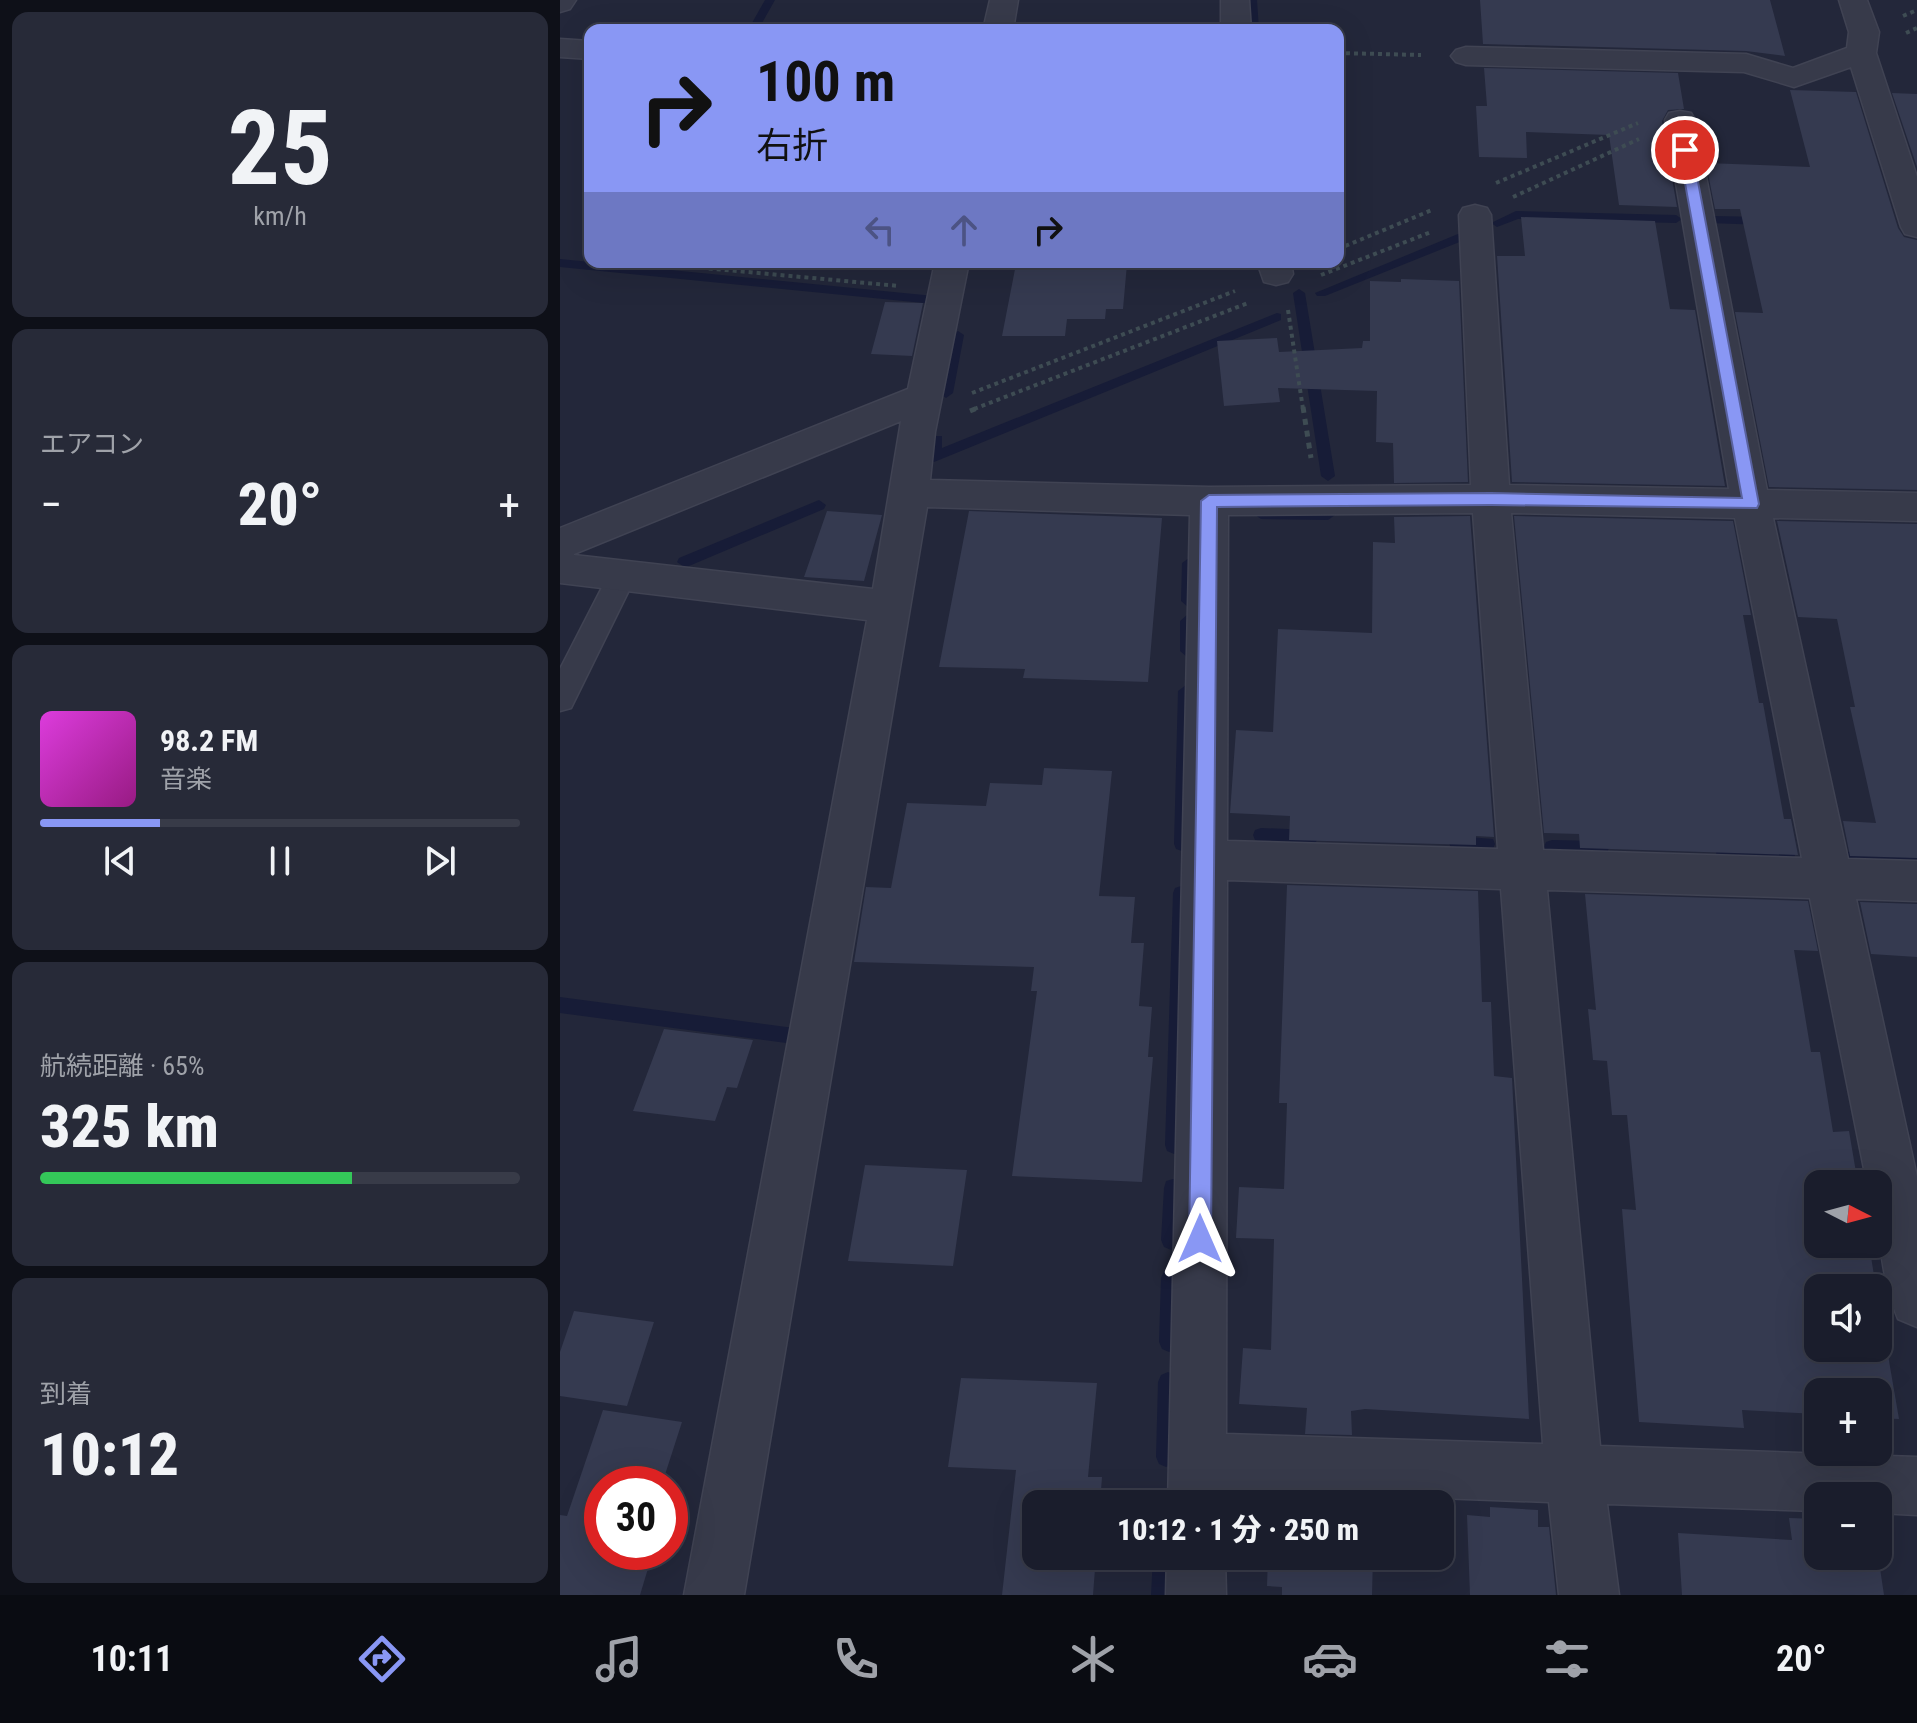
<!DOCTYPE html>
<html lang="ja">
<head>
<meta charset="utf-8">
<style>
	:root { --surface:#1a1d2c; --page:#272a38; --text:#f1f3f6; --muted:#9fa2a9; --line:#383b48; --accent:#8997f4 }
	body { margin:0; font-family:"Roboto Condensed","Noto Sans JP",sans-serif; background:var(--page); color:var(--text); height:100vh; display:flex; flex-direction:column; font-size:30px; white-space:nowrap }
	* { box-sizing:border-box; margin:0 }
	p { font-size:26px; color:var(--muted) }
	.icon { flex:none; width:44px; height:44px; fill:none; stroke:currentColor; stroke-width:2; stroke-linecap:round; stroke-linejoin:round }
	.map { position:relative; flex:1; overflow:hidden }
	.side { display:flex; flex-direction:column; gap:12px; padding:12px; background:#0e1018; width:560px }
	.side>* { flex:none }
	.top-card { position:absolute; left:24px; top:24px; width:760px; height:244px; border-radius:16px; box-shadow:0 8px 32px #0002,0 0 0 2px var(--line); background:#8997f4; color:#111; overflow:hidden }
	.needle { width:52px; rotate:96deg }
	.buttons { position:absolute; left:1244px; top:1170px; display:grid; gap:16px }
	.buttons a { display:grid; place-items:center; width:88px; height:88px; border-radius:16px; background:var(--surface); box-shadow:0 8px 32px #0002,0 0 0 2px var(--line); font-size:40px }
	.speed { position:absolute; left:24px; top:1466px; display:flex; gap:16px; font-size:40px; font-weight:700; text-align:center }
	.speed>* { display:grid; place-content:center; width:104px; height:104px; border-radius:50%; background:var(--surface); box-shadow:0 8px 32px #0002,0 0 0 2px var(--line); line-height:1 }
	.speed .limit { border:12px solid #d22; background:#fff; color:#111 }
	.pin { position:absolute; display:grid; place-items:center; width:68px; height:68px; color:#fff; margin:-34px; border:4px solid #fff; border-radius:50%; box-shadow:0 2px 8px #0007 }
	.me { position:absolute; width:88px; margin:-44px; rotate:0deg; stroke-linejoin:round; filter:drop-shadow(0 0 6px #0008) }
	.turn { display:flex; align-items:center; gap:28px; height:168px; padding:0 40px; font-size:36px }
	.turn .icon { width:104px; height:104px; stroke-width:2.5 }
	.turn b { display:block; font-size:56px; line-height:68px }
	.lanes { display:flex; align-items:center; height:76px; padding:0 40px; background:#0003; justify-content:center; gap:40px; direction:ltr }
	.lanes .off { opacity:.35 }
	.big { font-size:60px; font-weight:800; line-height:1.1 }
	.side .widget { flex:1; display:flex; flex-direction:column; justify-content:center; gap:12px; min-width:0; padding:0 28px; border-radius:16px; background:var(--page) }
	.side .dial { align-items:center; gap:0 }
	.dial b { font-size:104px; line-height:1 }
	.song { display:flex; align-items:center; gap:24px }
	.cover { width:96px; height:96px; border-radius:12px; background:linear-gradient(135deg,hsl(300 70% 55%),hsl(310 70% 35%)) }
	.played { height:8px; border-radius:4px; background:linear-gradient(90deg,var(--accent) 25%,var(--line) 25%) }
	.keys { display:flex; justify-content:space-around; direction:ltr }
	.heat { display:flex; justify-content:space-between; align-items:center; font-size:44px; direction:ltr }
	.charge { height:12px; border-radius:6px; background:linear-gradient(90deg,#34c759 65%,var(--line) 0) }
	.trip { position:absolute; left:462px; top:1490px; width:432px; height:80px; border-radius:16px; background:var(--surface); box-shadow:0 8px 32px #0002,0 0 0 2px var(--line); font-weight:800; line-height:80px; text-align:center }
	.tabs { display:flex; height:128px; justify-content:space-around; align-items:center; background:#0a0c12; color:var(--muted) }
	.tabs .icon { width:56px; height:56px }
	.tabs .on { color:var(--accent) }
	.tabs b { font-size:36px; color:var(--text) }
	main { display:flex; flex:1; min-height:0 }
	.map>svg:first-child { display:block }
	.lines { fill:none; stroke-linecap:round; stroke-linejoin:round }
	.stream { fill:#171c37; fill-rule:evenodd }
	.building { fill:#353a50 }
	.lane-casing { stroke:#404353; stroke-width:3 }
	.street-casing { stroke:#404353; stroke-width:3 }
	.path-far1 { stroke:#3e4c53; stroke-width:4; stroke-dasharray:4 4; stroke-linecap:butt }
	.path { stroke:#3e4c53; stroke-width:5; stroke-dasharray:6 6; stroke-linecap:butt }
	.lane { fill:#373a4a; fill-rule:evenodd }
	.street { fill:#373a4a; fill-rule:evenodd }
	.route { fill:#8997f4; stroke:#59629f; stroke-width:2 }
</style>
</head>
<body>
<main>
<section class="side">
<div class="widget dial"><b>25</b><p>km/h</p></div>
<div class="widget"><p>エアコン</p>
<div class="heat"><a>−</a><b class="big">20°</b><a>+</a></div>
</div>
<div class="widget">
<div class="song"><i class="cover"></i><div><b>98.2 FM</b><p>音楽</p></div></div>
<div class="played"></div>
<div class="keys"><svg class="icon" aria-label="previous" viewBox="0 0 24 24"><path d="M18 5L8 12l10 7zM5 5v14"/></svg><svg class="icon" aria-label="pause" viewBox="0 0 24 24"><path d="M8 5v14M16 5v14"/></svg><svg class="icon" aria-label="next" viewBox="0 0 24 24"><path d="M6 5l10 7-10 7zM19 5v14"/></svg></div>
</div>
<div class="widget"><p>航続距離 · 65%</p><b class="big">325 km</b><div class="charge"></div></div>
<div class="widget"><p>到着</p><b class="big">10:12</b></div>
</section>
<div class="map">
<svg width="1357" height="1595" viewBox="0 0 1357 1595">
	<rect width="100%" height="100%" fill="#23273a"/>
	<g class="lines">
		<!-- stream -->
		<path class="stream" d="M205,0H215L198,30H188Z
			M687,0H697L699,30H689Z
			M956,211L1116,215L1122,219L1116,223L958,219L937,227L931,223Z
			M1153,216L1204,217L1210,221L1204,225L1149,223L1147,220Z
			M898,234L904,238L902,241L765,296H757L755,293Z
			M0,259L374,296L380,300L374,304L0,267Z
			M739,289L745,293L775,476L768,481L761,476L733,293Z
			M717,313L721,314V320L379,460L374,462L367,457L372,436H382V448Z
			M398,331L404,335L393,393L386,398L379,393L392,335Z
			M259,500L266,505L264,509L129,566L124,567L117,562L119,558Z
			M701,509L768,510L775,515L768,520L701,519L694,514Z
			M629,558L636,563L635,601L628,607L621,601L622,563Z
			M627,615L634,621V651L627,657L620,651V621Z
			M626,685L634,691L630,844L628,849L622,851L616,849L614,844L618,691Z
			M701,828L750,830L756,832L758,837L756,842L750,844L701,842L695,840L693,835L695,830Z
			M897,836L933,839L935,844L933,849C921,853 903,852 891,848L889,843L891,838Z
			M992,840L1041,841L1047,843L1049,848L1047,853L1041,855L992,854L986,852L984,847L986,842Z
			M1164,846L1227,848L1233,850L1235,855L1233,860L1227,862L1164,860L1158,858L1156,853L1158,848Z
			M1294,850L1357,853V867L1294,864L1288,862L1286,857L1288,852Z
			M621,886L627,888L629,893L623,1145L621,1151L614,1154L607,1151L605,1145L613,893L615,888Z
			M0,997L234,1028L240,1030L243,1036L240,1042L234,1044L0,1013Z
			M613,1179L620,1181L622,1188L621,1240L618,1247L611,1250L604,1247L601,1240L604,1188L606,1181Z
			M611,1268L618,1271L621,1278L619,1342L616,1349L609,1352L602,1349L599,1342L601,1278L604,1271Z
			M608,1372L615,1375L618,1382L616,1457L613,1464L606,1467L599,1464L596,1457L598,1382L601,1375Z
			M593,1556H613V1595H591Z"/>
	</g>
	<!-- building -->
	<path class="building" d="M920,0H1210L1225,56L1186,51L923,44Z
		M924,68L1118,73L1124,109L1108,110L1102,121L1117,207L1059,205L1049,135L966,132L967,158L919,157L916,106H927Z
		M1230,90L1296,92L1338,228L1344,237L1357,240V490L1209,487L1175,312L1203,313L1180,209H1155L1146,163L1250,167Z
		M1332,93L1357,94V167Z
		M961,217L1095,221L1110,309L1135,310L1165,486L952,482L937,256H965Z
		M456,264H567L563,309H546L545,319H507L505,336H442Z
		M841,279L899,281L908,482L834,483L833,443L816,442L817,391L718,388L720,402L664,406L657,341L717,338L719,352L802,348L803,341H810V281L841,282Z
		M325,302L363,303L352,356L311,354Z
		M267,511L322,515L304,581L244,577Z
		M409,511L602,518L588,682L463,678L465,669L379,667Z
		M910,516L934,837L916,836V845L729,840L730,816L670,813L676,730L713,732L718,629L812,633L813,542L835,543L834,517Z
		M954,516L1173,521L1191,615H1183L1199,703H1203L1224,819H1231L1238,855L1020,848L1019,834L984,833Z
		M1217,521L1357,524V858L1290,856L1283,821L1316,823L1290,707H1295L1277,619L1238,617Z
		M484,768L552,771L539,896L575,897L571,943H584L579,1006L592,1007L588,1057H593L582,1182L452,1176L477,991H471L474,967L294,962L306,887L331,888L347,803L426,806L430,783L482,785Z
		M727,885L918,891L922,1002H931L934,1076L952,1078L969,1419L805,1409L791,1411L792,1435L745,1434L747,1408L679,1404L683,1348L711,1350L714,1239L676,1238L679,1187L724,1189L727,1103H719Z
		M1025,894L1248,901L1258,951L1234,950L1251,1052H1260L1273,1132L1289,1131L1298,1184H1258V1244H1309L1316,1288H1258V1348H1318V1297L1339,1419L1318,1418V1392H1258V1414L1182,1410L1184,1428L1079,1422L1062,1209L1076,1210L1067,1115H1052L1047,1061L1033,1060L1028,1009L1036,1010Z
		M1300,902L1357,904V957L1311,954Z
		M104,1029L193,1040L177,1088L167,1087L155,1121L73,1111Z
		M305,1165L407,1170L393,1266L288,1261Z
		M14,1311L94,1322L67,1406L0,1396V1352Z
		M401,1378L537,1383L528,1477H542L540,1504H476V1556H536L533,1595H442L456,1470L388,1467Z
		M43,1410L122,1422L102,1484H42V1552H93L80,1595H0V1515L7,1516Z
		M710,1495L813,1499V1504H710Z
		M930,1507L978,1510V1527H989L996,1595H910L907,1515L930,1517Z
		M1229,1518L1258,1519V1556L1318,1555L1324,1595H1122L1118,1533L1232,1540Z
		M708,1556H813L812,1595H722V1587L707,1586Z"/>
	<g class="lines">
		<!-- lane casing -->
		<g class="lane-casing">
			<path id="lane" d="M62,565L72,568L76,576L11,708L0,711V669L52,568Z"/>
		</g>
		<!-- street casing -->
		<g class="street-casing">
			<path id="street" d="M0,0H16L10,9L0,12Z
				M430,0H458L453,30H423Z
				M661,0H689L691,30H661Z
				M1279,0H1307L1319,32L1316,53L1357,177V237L1345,234L1341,227L1291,67L1234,87L1184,72L906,65L896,62L891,56L896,50L906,47L1186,54L1233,68L1287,48L1289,32Z
				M0,39L30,41V59L0,57Z
				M1120,111L1131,113L1135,120L1207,490L1357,493V521L1213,518L1288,859L1357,861V901L1296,899L1357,1177V1327L1338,1319C1320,1276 1318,1230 1318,1184H1307L1250,898L987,890L1040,1446L1357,1457V1515L1318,1513V1496H1258V1511L1047,1504L1059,1595H999L989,1502L666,1490V1504H608L630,515L367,507L184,1595H124L307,620L0,583V528L348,389L375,262H409L375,432L370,480L649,487L911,485L899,215L903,208L915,205L927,208L931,215L949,485L1169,489L1105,120L1109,113ZM341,421L313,589L14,555V554ZM913,513L938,849L667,841L668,515ZM951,513L1175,518L1242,858L983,850ZM667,880L941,889L983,1444L666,1434Z
				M697,262H731L733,274L728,282L716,285L704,282Z
				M607,1556H665L666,1595H606Z"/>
		</g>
		<!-- path-far1 -->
		<path class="path-far1" d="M1343,16L1357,10
			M1346,33L1357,28
			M778,53L861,55
			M936,183L1078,123
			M953,197L1079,139
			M778,249L872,210
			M101,264L339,286
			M761,275L871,232
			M728,310L743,409
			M412,393L675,291
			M414,409L688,303"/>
		<!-- path -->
		<path class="path" d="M743,407L751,458
			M410,411L420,407"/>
		<!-- lane -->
		<use href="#lane" class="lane"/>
		<!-- street -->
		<use href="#street" class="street"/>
	</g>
	<!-- route -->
	<path class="route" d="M1125,146L1132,150L1199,504L1197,508L931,505L657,507L651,1239L648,1247L640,1250L633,1247L629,1239L641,501L649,495L931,493L1182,498L1119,150Z"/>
</svg>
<div class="buttons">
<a><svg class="needle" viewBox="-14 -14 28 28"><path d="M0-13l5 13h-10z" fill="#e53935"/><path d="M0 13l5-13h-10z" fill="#9fa2a9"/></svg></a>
<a><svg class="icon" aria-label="sound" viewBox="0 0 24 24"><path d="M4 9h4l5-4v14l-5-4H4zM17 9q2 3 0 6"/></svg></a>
<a>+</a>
<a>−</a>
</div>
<div class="speed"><div class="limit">30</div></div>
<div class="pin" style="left:1125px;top:150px;background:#d93025"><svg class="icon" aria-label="arrive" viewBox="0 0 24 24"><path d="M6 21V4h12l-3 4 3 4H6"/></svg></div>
<svg class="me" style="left:640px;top:1239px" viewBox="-20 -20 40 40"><path d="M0-17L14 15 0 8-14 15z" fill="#8997f4" stroke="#fff" stroke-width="4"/></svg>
<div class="trip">10:12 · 1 分 · 250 m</div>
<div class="top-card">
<div class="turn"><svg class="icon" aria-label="right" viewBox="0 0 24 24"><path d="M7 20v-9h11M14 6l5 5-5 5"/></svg><div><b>100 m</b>右折</div></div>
<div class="lanes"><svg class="icon off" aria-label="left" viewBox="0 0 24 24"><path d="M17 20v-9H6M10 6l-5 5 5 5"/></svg><svg class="icon off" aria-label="ahead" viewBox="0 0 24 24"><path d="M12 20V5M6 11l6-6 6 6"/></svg><svg class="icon" aria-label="right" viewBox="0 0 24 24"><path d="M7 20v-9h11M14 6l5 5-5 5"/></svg></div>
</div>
</div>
</main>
<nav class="tabs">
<b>10:11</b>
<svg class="icon on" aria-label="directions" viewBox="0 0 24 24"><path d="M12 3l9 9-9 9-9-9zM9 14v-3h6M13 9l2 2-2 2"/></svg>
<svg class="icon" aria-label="music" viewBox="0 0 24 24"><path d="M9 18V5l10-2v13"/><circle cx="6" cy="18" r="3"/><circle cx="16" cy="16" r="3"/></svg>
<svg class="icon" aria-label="phone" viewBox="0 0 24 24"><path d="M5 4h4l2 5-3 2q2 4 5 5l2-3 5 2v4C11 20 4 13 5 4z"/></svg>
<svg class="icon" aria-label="climate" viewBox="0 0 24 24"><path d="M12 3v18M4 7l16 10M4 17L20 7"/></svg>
<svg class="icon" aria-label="car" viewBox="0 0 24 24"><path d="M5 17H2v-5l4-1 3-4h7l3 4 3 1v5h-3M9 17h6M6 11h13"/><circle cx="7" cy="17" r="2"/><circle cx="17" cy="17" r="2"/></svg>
<svg class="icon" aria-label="filters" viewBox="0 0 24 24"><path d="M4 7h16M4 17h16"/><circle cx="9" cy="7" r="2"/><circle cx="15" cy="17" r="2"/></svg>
<b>20°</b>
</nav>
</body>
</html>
